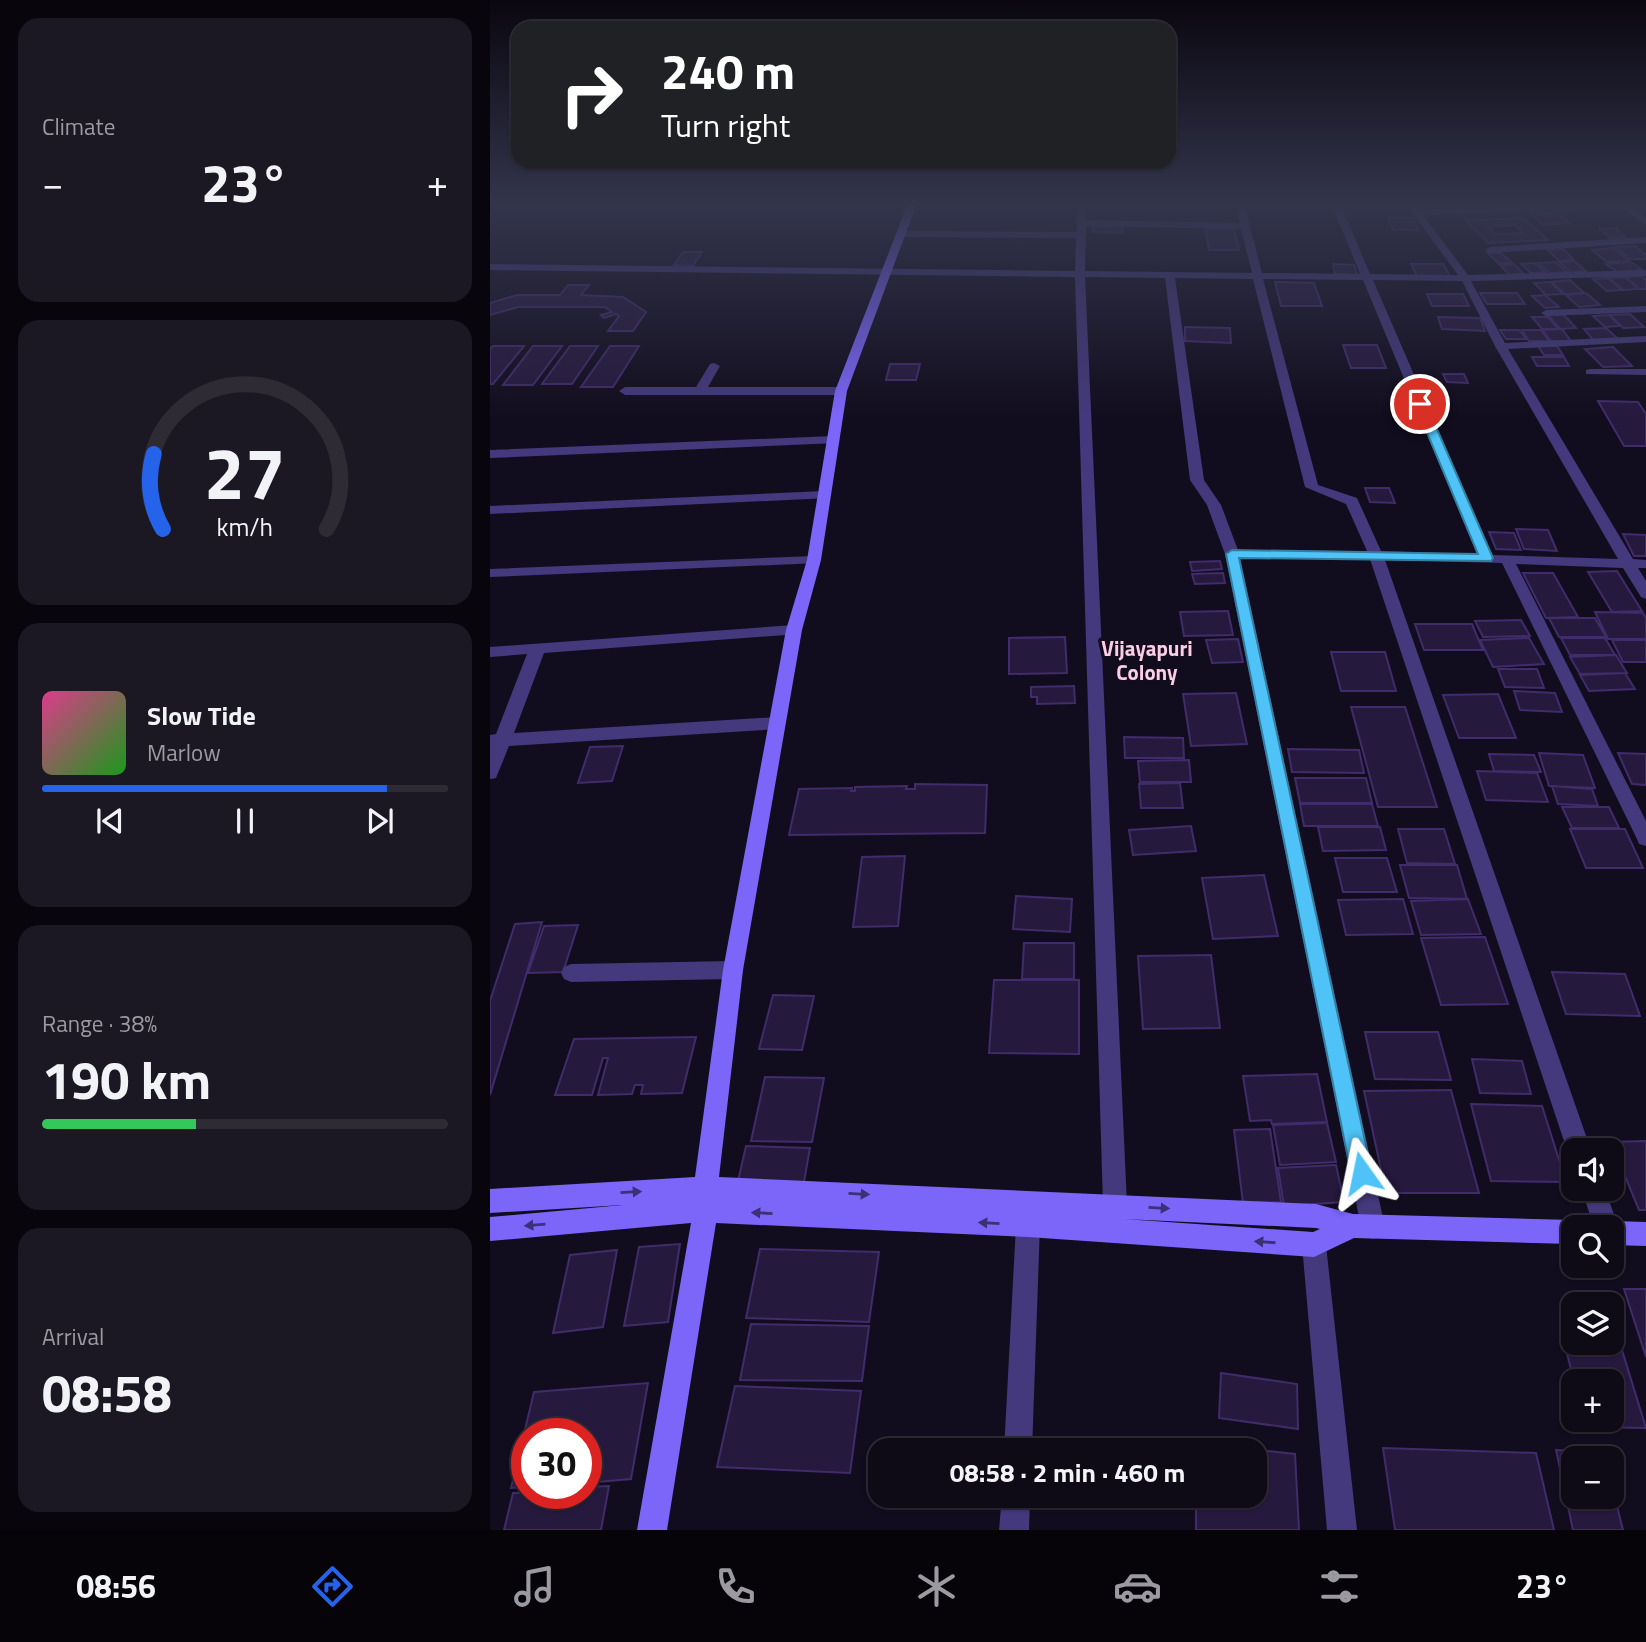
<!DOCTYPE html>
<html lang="en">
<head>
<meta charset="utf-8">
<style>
	:root { --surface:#0e0a16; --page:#1c1823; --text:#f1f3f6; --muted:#9b9aa1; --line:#2e2b35; --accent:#2563eb }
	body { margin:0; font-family:"Titillium Web",sans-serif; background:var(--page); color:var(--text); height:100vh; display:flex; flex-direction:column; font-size:26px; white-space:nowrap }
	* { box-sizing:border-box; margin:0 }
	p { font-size:23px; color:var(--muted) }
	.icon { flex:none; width:38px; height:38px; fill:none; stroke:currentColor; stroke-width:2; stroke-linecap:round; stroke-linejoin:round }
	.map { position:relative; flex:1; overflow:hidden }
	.drawer { display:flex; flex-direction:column; gap:18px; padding:18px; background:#08060c; width:490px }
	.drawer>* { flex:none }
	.top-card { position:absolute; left:21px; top:21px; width:665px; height:147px; border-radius:21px; box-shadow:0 2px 5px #0004,0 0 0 2px var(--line); background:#202124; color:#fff; overflow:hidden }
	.buttons { position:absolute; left:1071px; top:1138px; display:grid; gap:14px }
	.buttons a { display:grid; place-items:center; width:63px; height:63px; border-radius:14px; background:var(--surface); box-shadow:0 2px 5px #0004,0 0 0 2px var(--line); font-size:35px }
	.speed { position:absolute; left:21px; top:1418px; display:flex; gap:14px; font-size:35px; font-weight:700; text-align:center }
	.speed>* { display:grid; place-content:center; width:91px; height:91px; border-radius:50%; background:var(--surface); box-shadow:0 2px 5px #0004,0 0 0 2px var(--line); line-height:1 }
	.speed .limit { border:10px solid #d22; background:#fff; color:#111 }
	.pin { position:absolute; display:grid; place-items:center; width:60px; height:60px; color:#fff; margin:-30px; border:4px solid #fff; border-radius:50%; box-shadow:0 2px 7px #0007 }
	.me { position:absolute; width:77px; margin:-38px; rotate:348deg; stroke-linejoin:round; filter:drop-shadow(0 0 5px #0008) }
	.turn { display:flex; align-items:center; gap:24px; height:147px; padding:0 35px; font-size:32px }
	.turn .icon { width:91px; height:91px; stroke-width:2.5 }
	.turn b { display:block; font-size:49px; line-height:60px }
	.big { font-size:52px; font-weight:700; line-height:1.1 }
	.drawer .widget { flex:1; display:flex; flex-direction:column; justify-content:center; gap:10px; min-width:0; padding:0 24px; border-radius:21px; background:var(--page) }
	.drawer .dial { align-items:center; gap:0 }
	.dial svg { height:182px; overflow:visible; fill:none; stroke:var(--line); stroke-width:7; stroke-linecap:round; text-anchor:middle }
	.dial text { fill:var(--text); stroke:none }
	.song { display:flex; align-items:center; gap:21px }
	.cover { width:84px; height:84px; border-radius:10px; background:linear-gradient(135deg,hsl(330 70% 55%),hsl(120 70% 35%)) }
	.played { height:7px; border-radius:4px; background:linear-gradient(90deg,var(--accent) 85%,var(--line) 85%) }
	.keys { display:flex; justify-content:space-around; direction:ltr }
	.heat { display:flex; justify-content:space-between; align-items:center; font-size:38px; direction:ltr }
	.charge { height:10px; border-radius:5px; background:linear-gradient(90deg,#34c759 38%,var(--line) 0) }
	.trip { position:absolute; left:378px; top:1438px; width:399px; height:70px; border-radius:21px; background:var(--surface); box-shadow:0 2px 5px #0004,0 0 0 2px var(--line); font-weight:700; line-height:70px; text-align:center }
	.tab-bar { display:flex; height:112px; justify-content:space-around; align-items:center; background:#060409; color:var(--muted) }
	.tab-bar .icon { width:49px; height:49px }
	.tab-bar .current { color:var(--accent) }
	.tab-bar b { font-size:32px; color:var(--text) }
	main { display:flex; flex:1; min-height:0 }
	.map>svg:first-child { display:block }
	.building { fill:#26193e; stroke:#402c6a; stroke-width:2; fill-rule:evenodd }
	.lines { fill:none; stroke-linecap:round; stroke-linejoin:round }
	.street { fill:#44397c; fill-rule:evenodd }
	.secondary { fill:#7c66fa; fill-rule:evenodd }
	.oneway { fill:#3c3176 }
	.route { fill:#4fc3f7; stroke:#337fa1; stroke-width:2 }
	.labels { text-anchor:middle; stroke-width:7; stroke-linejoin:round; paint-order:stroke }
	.neighbourhood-label { font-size:21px; font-weight:bold; fill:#fdcde6; stroke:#120d1e }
</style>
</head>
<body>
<main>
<section class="drawer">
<div class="widget"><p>Climate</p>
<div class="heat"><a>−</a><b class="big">23°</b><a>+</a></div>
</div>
<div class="widget dial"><svg viewBox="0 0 100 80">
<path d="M14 69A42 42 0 1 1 86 69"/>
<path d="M14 69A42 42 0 0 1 10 36" stroke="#2563eb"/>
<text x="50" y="56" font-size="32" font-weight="700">27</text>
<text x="50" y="72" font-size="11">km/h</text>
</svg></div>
<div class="widget">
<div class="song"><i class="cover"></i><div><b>Slow Tide</b><p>Marlow</p></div></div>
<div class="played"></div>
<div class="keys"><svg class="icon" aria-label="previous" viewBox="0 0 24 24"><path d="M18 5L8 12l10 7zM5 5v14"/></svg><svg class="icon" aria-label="pause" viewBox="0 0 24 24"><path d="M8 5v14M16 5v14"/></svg><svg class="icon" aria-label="next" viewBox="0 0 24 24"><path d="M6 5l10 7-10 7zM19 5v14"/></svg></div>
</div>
<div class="widget"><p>Range · 38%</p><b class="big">190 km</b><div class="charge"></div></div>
<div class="widget"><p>Arrival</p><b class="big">08:58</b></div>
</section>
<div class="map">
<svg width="1156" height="1530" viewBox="0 0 1156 1530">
	<rect width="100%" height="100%" fill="#120d1e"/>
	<!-- building -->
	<path class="building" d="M1067,213L1080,223L1053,225L1041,214Z
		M897,218H921L928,230H904Z
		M1033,218L1058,240L998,243L975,220ZM1025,225L1033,233L1006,234L998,226Z
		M603,226L633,227V233L603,232Z
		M1126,228L1135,237L1120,238L1110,229Z
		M715,229H744L749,250H719Z
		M1145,246L1156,255V259H1140L1126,247Z
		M1123,248L1139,261L1117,262L1102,250Z
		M1073,249L1084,260L1069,261L1058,250Z
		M193,252H212L203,266L184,265Z
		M998,253H1011L1022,263L1009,264Z
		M1084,261L1096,271L1081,272L1069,262Z
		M1065,262L1077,272L1060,273L1048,263Z
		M1141,262L1152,270L1127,272L1116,264Z
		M1044,263L1055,272L1041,273L1031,264Z
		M843,264L864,265L867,275L845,274Z
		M921,264H953L960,276H927Z
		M1024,264L1034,274L1020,275L1010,265Z
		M1152,276L1156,280V289H1150L1135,277Z
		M1135,277L1149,289L1133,290L1119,278Z
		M1118,278L1132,290L1117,291L1103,279Z
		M1080,280L1094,293L1075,294L1061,282Z
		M785,282L824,283L832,306H791Z
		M1061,282L1073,294L1056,295L1044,283Z
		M78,285H99L91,295L133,297L156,312L143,331H118L129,316L126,314L114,318L111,315L122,312L115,307H28L0,315V303L27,295H70Z
		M990,293H1027L1035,304H997Z
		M1096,293L1110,305L1089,307L1076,295Z
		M937,294H973L979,306H942Z
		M1055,295L1069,307L1055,308L1042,296Z
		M1140,314L1154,327L1133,328L1120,315Z
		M1058,315H1074L1086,328L1070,329Z
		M1119,315L1130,326L1115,327L1103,316Z
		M948,317L990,318L995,331L952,329Z
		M1042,317H1058L1068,329H1052Z
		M695,327L740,328L741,343L695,341Z
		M1116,328L1128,339L1103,340L1094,329Z
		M1072,329L1081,341H1061L1052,330Z
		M1010,330H1029L1036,339H1016Z
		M1032,330H1051L1059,341H1039Z
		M853,345H887L896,368H861Z
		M3,346H34L3,384H0V349Z
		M43,346H72L43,385H13Z
		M80,346H108L82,384H52Z
		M120,346H149L123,387H91Z
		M1048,346H1067L1073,355H1054Z
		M1123,347L1142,366L1113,367L1095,349Z
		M1042,357H1074L1079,366H1047Z
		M400,364H430L426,380H396Z
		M953,374H974L978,383L957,382Z
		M1108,401L1148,402L1156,414V446H1134Z
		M875,488H899L905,503L880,502Z
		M1026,529L1058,530L1067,551L1034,549Z
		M999,532L1024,533L1031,550L1006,549Z
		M1133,534L1156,535V556H1144Z
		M730,561L732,569L702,571L700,562Z
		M1127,571L1152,611L1122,612L1098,572Z
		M733,573L735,583L705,584L702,574Z
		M1033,573H1063L1088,617L1056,618Z
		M738,611L743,635L694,636L690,612Z
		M1105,612L1153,613L1156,618V639H1118Z
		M1059,618H1105L1116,637H1069Z
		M1031,620L1040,636L993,637L985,621Z
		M925,624H982L993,650H934Z
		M575,637L577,673L519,674V638Z
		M1039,638L1054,664L1003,667L990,640Z
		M1071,638H1115L1125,655H1080Z
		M748,639L753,662L722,663L716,640Z
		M1122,640H1156V662H1133Z
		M841,652H895L906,691H851Z
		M1126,655L1137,673L1090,674L1080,657Z
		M1008,669H1047L1054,688L1015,687Z
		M1135,673L1145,689L1099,691L1090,675Z
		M584,686L585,703L547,704V697H541V687Z
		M1024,691L1065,693L1072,712L1030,710Z
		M746,693L757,744L701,746L693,694Z
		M1008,694L1026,738H969L953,695Z
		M861,707H915L947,807H888Z
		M634,737L693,738L694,758H635Z
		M133,746L122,781L88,783L100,747Z
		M798,749L869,750L874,773L802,772Z
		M1049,753L1093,755L1105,788L1059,786Z
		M1128,753L1156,754V785L1142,784Z
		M999,754L1044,755L1051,772L1004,771Z
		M699,760L701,782H650L648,761Z
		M987,771L1047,773L1058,802L996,800Z
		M805,778H876L882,803H810Z
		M690,783L693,808H651L649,784Z
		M425,784L497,785L495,833L299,835L309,789L362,788L361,791H365V787L417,786L416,789H425Z
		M1062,786L1102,789L1108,806L1068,804Z
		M810,804H882L888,826H814Z
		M1072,807H1119L1129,828H1082Z
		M701,826L706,851L643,855L639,830Z
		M828,827H890L896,850L833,851Z
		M908,829H954L965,864L917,863Z
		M1080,829H1135L1153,868H1096Z
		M415,856L408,926L363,927L372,857Z
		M845,858H897L907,892H853Z
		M910,865H967L977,899L919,898Z
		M774,875L788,936L723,939L712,878Z
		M526,896L582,899L580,932L523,929Z
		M913,899L923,934L856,935L848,900Z
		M978,899L991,934L931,935L921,901Z
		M52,922L0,1095V1001L25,924Z
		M88,925L73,972L38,973L54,926Z
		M995,937L1018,1004L951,1005L931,938Z
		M534,943H584V979H532Z
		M721,955L730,1028L653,1029L648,956Z
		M1062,972L1135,974L1150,1016L1076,1014Z
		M504,980H589V1054L499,1053Z
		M283,995L324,996L312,1050L269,1049Z
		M875,1032H948L961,1080L885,1079Z
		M206,1037L192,1093L151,1094L153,1085H145L142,1094L108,1095L118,1058H113L102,1095H65L84,1039Z
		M982,1059L1032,1061L1041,1094L990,1093Z
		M827,1074L837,1122L782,1124L781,1120L760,1121L753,1076Z
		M275,1077L334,1078L322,1142L261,1141Z
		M961,1090L989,1193H896L874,1091Z
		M981,1104L1052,1106L1076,1182L1001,1181Z
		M837,1123L846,1162L790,1165L783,1125Z
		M780,1129L791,1202L753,1203L744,1130Z
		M1156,1141V1210H1149L1121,1142Z
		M256,1146L320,1148L314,1182L248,1181Z
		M846,1165L854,1202L794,1206L788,1168Z
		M190,1244L178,1322L134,1326L149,1247Z
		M270,1249L389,1252L379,1322L256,1318Z
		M127,1250L113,1327L63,1333L80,1255Z
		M1134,1289H1156V1357Z
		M261,1324L379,1326L372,1381L250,1380Z
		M1075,1346L1131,1347L1156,1428L1097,1427L1094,1419H1122V1381H1084Z
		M731,1373L807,1384L808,1429L729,1418Z
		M158,1383L141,1479L96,1483V1433H37V1487L21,1488L44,1392Z
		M245,1386L371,1391L360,1473L227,1467Z
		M707,1443L805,1454L809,1530H706V1496H765V1451H707Z
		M893,1448L1046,1453L1064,1530H905Z
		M1066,1450L1114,1453L1115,1458H1083V1496H1122V1486L1133,1530H1083Z
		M119,1486L111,1530H14L23,1493H96V1487Z"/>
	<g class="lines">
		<!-- street -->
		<path class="street" d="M588,203H596V220L750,223L745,203H754L772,273L870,274L841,203H850L880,274L968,275L915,203H924L929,210L1156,203V207H1143L1156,218V225L1132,208L933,215L978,275L1156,270V276L981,281L1015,343L1156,336V342L1018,349L1143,559L1156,560V568H1148L1156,581V599L1151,597L1133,568L1026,564L1156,821V846L1149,844L1147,839L1012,563L895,560L1101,1150H1083V1159L1077,1150L880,559L750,558L895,1227L892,1236L883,1239L874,1236L871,1227L735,554L717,505L700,480L675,278L595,277L637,1205L634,1214L625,1217L616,1214L613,1205L585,277L0,270V264L585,271L586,238L412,237L407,234L412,231L587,232ZM596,226L751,229L762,273L595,271ZM685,278L763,279L815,487L856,504L877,551L748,550L731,505L714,480ZM773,279L873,280L987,554L891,551L867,498L828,485ZM883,280L972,281L1005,346L1128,559L1002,555Z
			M1156,237V243L1000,253L995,250L1000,247Z
			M1156,306V312L1056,316L1051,313L1056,310Z
			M224,363L230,366L218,387H351L357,391L351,395H135L129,391L135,387H206L220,364Z
			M1100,369H1156V375L1096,374V370Z
			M343,436L347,437V443L0,458V450Z
			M334,491L339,492V498L0,514V506Z
			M324,556L329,557V563L0,577V569Z
			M304,625L312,630L309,634L54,653L24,733L288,717L296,723L288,729L19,746L6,778L0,779V735L6,734L37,654L0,657V647Z
			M243,961L250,964L253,970L250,976L243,979L81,982L74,979L71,973L74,967L81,964Z
			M1091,1188H1115L1128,1227L1125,1236L1122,1237V1227H1104Z
			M538,1213L547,1216L550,1225L542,1451H514L526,1225L529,1216Z
			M824,1233L833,1236L836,1245L867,1530H837L812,1245L815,1236Z
			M512,1496H540L539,1530H509Z"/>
		<!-- secondary -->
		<path class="secondary" d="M418,203H427L357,391L331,560L312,630L253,970L229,1177L826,1204L863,1214L1083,1220L1093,1227H1083V1244L864,1238L824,1257L538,1237L226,1223L177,1530H147L201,1223L0,1241V1217L133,1205L0,1213V1189L205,1177L233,970L296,630L317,560L345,391ZM634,1219L826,1228L830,1229L823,1232Z
			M1122,1221L1156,1222V1246L1122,1245V1227H1112Z"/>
	</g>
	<!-- one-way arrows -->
	<defs><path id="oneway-solid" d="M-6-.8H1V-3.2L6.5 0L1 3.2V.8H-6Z" transform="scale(1.75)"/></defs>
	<g class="oneway">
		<use href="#oneway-solid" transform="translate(141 1192) rotate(-3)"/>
		<use href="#oneway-solid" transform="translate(369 1194) rotate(3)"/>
		<use href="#oneway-solid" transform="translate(669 1208) rotate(3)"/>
		<use href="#oneway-solid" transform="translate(272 1213) rotate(-177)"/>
		<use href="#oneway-solid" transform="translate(499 1223) rotate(-177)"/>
		<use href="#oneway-solid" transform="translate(45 1225) rotate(175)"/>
		<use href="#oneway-solid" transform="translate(775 1242) rotate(-176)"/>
	</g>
	<!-- sky -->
	<linearGradient id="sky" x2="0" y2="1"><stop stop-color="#0a0710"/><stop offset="0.49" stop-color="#33354c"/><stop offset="1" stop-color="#33354c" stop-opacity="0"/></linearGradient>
	<rect width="1156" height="418" fill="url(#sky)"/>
	<!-- route -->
	<path class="route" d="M926,402L936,404L1003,558L1001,561L749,558L882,1173L879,1181L872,1184L864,1181L861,1173L736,554L742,550L988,554L925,404Z"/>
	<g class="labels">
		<!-- neighbourhood labels -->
		<g class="neighbourhood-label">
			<text x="657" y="656">Vijayapuri<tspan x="657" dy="24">Colony</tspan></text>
		</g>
	</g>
</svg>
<div class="buttons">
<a><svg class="icon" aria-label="sound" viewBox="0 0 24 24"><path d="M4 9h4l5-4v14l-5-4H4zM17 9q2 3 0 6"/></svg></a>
<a><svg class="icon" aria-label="search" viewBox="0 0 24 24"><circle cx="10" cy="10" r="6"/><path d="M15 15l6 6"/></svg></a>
<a><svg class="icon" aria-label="layers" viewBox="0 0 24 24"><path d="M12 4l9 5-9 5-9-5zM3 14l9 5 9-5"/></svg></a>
<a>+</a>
<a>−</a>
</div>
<div class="speed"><div class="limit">30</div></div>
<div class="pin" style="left:930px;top:404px;background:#d93025"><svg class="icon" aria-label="arrive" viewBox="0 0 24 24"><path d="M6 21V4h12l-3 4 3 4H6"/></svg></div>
<svg class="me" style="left:872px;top:1173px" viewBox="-20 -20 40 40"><path d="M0-17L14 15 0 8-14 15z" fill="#4fc3f7" stroke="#fff" stroke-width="4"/></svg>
<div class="trip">08:58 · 2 min · 460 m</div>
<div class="top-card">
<div class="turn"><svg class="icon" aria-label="right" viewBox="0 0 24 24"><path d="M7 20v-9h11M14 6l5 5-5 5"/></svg><div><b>240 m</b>Turn right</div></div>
</div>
</div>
</main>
<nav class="tab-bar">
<b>08:56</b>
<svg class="icon current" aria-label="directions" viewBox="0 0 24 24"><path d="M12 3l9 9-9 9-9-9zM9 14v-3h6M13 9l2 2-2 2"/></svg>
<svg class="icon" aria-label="music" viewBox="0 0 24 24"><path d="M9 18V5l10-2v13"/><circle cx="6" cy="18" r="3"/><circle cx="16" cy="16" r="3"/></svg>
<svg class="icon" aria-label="phone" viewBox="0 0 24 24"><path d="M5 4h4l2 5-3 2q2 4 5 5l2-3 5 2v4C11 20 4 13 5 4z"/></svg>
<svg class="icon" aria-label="climate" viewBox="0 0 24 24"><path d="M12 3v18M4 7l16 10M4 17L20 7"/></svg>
<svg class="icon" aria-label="car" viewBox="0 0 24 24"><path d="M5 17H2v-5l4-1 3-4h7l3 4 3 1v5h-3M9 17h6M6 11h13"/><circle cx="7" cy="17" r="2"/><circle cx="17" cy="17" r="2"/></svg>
<svg class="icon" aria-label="filters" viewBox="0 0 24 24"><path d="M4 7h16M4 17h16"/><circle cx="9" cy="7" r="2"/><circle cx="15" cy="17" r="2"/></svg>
<b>23°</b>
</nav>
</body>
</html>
